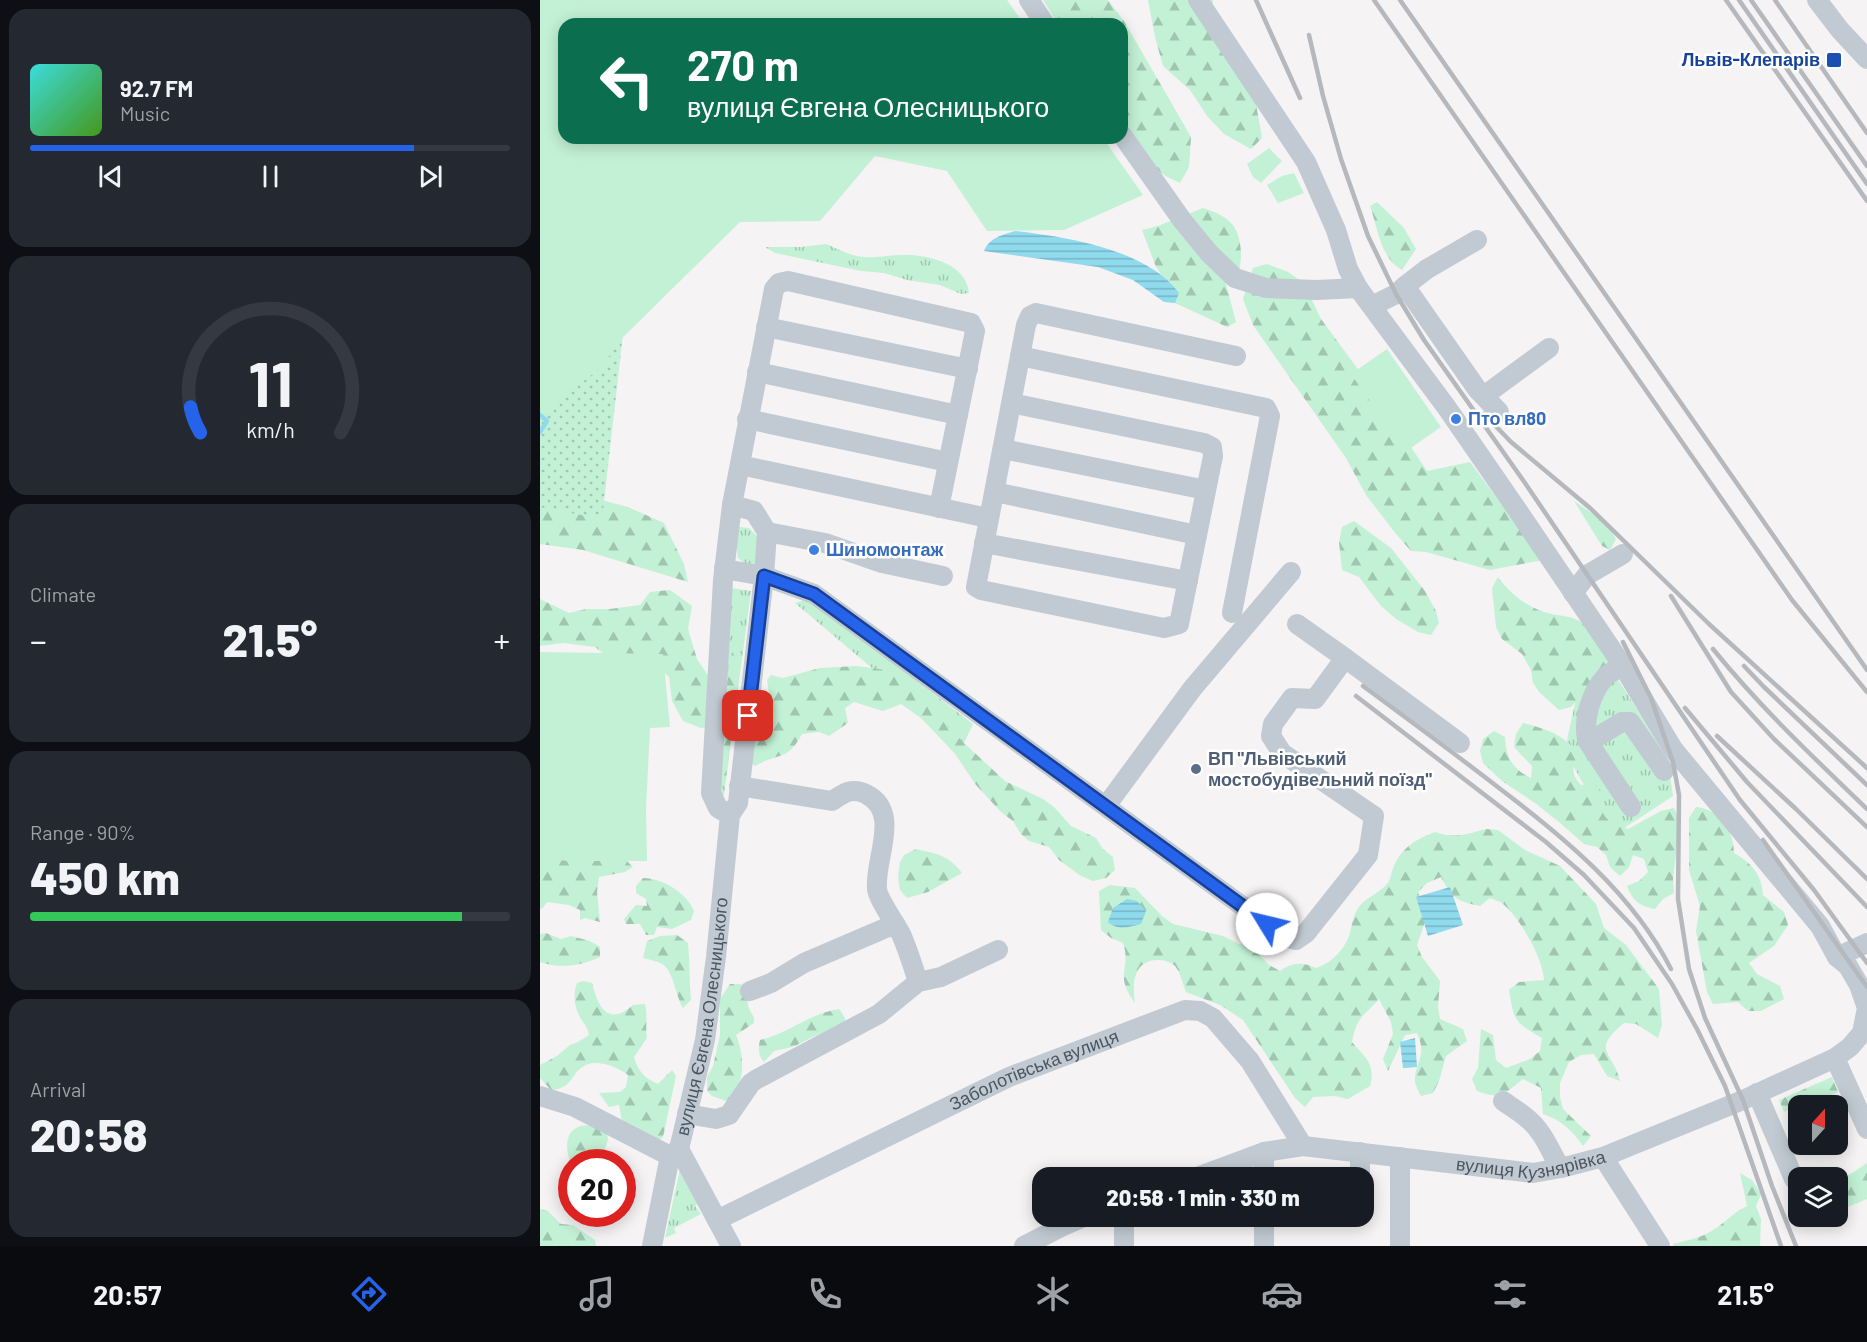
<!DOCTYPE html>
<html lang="en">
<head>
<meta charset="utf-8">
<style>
	:root { --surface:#171b24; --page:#242831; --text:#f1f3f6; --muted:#9ea1a6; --line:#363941; --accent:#2563eb }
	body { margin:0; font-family:Barlow,sans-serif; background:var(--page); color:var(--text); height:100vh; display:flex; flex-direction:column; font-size:22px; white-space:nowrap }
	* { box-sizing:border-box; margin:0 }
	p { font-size:20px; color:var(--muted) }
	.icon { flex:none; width:33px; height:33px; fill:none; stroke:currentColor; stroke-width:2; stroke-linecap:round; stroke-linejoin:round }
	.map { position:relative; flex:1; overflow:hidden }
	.side { display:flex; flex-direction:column; gap:9px; padding:9px; background:#0d0f14; width:540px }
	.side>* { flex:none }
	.hud { position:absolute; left:18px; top:18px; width:570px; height:126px; border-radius:18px; box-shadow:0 3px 15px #0003; background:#0b6e4f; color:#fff; overflow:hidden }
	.needle { width:39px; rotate:21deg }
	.controls { position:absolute; left:1248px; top:1095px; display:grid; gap:12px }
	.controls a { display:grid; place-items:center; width:60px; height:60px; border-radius:12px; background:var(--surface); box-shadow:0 3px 15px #0003; font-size:30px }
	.speed { position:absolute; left:18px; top:1149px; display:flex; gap:12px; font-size:30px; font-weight:700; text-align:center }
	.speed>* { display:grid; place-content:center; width:78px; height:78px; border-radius:50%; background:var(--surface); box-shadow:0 3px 15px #0003; line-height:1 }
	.speed .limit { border:9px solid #d22; background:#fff; color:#111 }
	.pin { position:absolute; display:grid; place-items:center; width:51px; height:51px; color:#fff; margin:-26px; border-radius:12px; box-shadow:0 3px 9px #0006 }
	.me { position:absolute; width:66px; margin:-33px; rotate:306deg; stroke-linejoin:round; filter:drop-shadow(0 0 4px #0008) }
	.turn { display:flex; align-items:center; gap:21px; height:126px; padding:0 30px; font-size:27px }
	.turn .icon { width:78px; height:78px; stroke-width:2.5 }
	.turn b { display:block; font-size:42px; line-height:51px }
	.big { font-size:45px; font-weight:800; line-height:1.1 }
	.side .card { flex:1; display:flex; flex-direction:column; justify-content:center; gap:9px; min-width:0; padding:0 21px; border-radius:18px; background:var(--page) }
	.side .dial { align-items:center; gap:0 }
	.dial svg { height:156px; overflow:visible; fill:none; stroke:var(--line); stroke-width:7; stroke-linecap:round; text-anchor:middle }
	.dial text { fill:var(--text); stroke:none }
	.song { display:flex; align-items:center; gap:18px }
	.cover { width:72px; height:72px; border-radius:9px; background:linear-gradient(135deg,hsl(180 70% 55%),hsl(100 70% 35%)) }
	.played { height:6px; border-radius:3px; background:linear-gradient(90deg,var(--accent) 80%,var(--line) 80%) }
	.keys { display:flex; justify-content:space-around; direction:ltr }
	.heat { display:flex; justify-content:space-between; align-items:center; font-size:33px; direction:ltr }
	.charge { height:9px; border-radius:4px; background:linear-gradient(90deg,#34c759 90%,var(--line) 0) }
	.trip { position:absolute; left:492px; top:1167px; width:342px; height:60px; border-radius:18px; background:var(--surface); box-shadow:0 3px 15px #0003; font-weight:800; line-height:60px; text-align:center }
	.tab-bar { display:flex; height:96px; justify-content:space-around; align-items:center; background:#090b0e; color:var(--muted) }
	.tab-bar .icon { width:42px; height:42px }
	.tab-bar .active { color:var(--accent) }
	.tab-bar b { font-size:27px; color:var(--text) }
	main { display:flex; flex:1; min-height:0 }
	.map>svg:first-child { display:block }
	.grass { fill:url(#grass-tufts) }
	.forest { fill:url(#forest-firs) }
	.park { fill:url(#park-dots) }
	.garden { fill:#c3f1d5 }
	.water { fill:url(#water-rules) }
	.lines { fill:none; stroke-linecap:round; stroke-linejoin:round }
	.stream { stroke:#90daee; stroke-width:4.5 }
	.minor { stroke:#c1cad2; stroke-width:20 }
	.rail { stroke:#b5b8bd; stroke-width:4.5 }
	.route-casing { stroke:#184099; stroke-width:15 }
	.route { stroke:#2563eb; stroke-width:10 }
	.transit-dot { fill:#1a4fb4; stroke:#fff; stroke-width:2 }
	.shop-dot { fill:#3f7fe0; stroke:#fff; stroke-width:2 }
	.service-dot { fill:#5c6f8a; stroke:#fff; stroke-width:2 }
	.labels { text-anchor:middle; stroke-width:5; stroke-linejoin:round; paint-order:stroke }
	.transit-label { font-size:18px; font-weight:bold; fill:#164399; stroke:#fff; text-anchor:end }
	.shop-label { font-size:18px; font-weight:bold; fill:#366cbe; stroke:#fff; text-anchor:start }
	.service-label { font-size:18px; font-weight:bold; fill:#4e5e75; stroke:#fff; text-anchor:start }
	.street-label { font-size:18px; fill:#4a5661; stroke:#fff }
</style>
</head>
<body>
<main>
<section class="side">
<div class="card">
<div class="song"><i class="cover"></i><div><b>92.7 FM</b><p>Music</p></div></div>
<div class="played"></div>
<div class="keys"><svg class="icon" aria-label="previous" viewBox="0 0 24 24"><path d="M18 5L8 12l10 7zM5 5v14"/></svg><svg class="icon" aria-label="pause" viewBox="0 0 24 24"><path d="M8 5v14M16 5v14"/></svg><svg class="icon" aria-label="next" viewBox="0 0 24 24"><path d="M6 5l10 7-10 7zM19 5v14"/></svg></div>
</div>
<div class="card dial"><svg viewBox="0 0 100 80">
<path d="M14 69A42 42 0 1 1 86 69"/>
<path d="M14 69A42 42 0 0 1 9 56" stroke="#2563eb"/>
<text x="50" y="56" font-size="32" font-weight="700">11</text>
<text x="50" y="72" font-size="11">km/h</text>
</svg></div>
<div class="card"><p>Climate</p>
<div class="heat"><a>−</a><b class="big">21.5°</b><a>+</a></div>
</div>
<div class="card"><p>Range · 90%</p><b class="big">450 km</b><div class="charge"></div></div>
<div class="card"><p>Arrival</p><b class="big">20:58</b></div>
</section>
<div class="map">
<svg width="1327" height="1246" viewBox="0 0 1327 1246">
	<defs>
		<pattern id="grass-tufts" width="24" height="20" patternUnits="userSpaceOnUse" patternTransform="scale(1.5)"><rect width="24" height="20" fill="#c3f1d5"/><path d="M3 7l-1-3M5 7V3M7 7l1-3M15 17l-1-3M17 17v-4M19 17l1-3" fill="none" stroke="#a0c6b0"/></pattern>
		<pattern id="forest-firs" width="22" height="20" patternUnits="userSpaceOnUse" patternTransform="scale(1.5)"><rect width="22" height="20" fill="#c3f1d5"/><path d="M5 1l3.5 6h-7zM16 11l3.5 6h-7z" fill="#a0c6b0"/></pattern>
		<pattern id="park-dots" width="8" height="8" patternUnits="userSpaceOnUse" patternTransform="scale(1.5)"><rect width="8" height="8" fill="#c3f1d5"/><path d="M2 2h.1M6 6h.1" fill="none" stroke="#a0c6b0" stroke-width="1.8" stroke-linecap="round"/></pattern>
		<pattern id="water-rules" width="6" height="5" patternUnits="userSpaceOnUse" patternTransform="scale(1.5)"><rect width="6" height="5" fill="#90daee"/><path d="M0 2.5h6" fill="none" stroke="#78b4c4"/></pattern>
	</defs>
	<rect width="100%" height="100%" fill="#f5f3f3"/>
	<!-- grass -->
	<path class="grass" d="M286,244C298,249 312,257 326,257C338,258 351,255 363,255C388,254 427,264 429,293L421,294L400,285L367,280L344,273L321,271L235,253L225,247H261Z
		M199,527L209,528L218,537L220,559L212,569L198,558L195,532Z
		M191,588L211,591L184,795L175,794Z
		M265,600L282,609L433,724L423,745L255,603Z
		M1070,667L1120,745L1129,768L1133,796L1072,836L1030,760L1027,740L1036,699Z
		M140,1169L159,1203L155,1206L161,1214L134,1228L136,1233L125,1238Z"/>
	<!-- forest -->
	<path class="forest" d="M503,0H568L584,21L651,137L649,167L640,183L627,177L611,165L582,124V24H518Z
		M608,0H673V6L722,85L716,104L722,138L711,149L684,134L667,116L650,90L623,66L615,37Z
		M837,202L864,228L876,249L862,270C840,258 838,228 830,206Z
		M663,208C673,211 685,216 692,224C702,234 705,268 694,278C691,280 688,282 686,284L696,322L687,327L635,303L631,289L616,267L602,230L618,226Z
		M727,264L748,272L764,283L781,319L831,387L887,471L930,462L1003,560L950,570L886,552L871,551L856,534L826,495L806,458L713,325L703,299L713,268Z
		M0,387L35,493L88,507L124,523L144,564L148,582L43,550L0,544Z
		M1034,501L1068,524L1076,539L1070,550L1062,546Z
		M814,521L851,548L885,591L896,611L899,623L891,635L878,632L856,619L841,606L819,577L802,570L799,542L802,527Z
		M958,577C971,595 989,609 1011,614C1022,616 1033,616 1043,623C1053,630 1061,645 1070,655L1067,668L1031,707L1019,710L1000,693L993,683L991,670L982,654L962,639L956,627L952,588Z
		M130,590L152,606L148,629L157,659L169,677L172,727L161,728L143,721L132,701L129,677L116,665L74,661L55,647L23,643L0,646V599L29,613L46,609H70L100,605L110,592Z
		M194,639L199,673L186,778L180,783L187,684Z
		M317,666L353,671L424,743L465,781L503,799L514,807L531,826L556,838L563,849L573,857L575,870L566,878L553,881L541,876L519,860L509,847L489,841L481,834L473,821L461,812L436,785L415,754L403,741L381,718L361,704L343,711L314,702L305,708L308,723L289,736L279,732L262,734C247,762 239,752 215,766L204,759L218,703L229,695L227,680L231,675L243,678L280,668Z
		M983,723C1004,728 1027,736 1038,754C1032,767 1031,774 1041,785L1053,784L1063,792C1058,816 1066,822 1088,829L1121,811L1134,808L1140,820L1133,880L1134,893L1123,899L1115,909C1099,906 1093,901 1087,886L1099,881L1108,872L1104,859L1093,855L1089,867L1080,876L1070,867L1066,855L1057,847L1044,844L1019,822L995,803L962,781L943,763L940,751L943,739L954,731L965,737C966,757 972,769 991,778L992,766L974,747L976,734Z
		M1156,807C1179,809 1194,830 1194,853C1211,863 1222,874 1223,895L1244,912L1248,925L1234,946L1209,963L1217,974L1240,986L1244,999L1221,1011H1208L1198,1002L1173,1004L1167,992L1156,931L1160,906L1149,870V818Z
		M946,829L958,830L985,850L1020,866L1056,904L1064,928L1086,945L1119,989L1122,1025L1118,1038L1096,1024L1084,1023C1050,1051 1073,1051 1080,1081L1067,1076L1054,1054L1041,1055L1029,1062L1020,1083V1097L1023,1109L1051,1136L1043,1146C1032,1130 1021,1120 1003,1114L1001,1088L983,1079C964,1094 962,1100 937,1091L932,1079L938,1068L941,1029L953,1035L956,1060L966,1068L990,1059L1000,1051L1002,1038C975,1022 974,1022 969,990L979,982L1004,980C1003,958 980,918 963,904C960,901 954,900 950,898L940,906C916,901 912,898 901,877L887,883L878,892L887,916L877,945L882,957L900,981L898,1007L900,1019L923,1029L927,1041L906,1056L899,1081L893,1093L881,1096C879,1092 876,1087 875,1082C874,1062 888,1057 877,1033L865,1035L848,1071L843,1059L853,1034L851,1022L839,999C823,1017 817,1016 812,1042C825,1058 836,1063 830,1086L808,1099L795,1096L773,1097L765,1107L755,1098L703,1020L680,1005L646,992C643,984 640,972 635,966C630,961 623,960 617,960C593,961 592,984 595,1003C573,974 592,969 583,943L571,938L561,930L559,891L570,885L595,888L622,916L633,924L683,936L699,944L711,946L729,965L740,971C753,962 762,962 776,968C792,963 805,949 810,933C812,925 813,917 817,910C823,898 838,895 848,883C851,879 851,872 854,866C862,847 877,839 895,832C913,839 928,834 946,829Z
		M376,849C398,854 408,855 422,873L388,892L367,898L360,890L358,877L360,862L364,855Z
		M0,855L84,858L93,867L85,872L59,877L57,892L60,922L45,918L40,920V910L29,905L7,902L2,909L0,908Z
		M103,878C122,878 147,893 154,911L151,920L132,929L117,927L114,935H106L100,924H86L84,919L96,905L107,906L106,899L96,893V886Z
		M6,933L21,939L31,936L50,941L60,947V957C40,966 21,969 0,962V934Z
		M137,935L148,943C150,962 149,981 151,1000L143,1008C136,997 133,969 122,964C117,961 110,960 103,958L107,941L120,936Z
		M43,981L52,983C58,1007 68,1027 93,1005L105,1004C108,1016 105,1026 107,1038L94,1057C98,1071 104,1078 118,1084L132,1070L136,1076L123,1137L117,1142L82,1121L79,1105L69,1107L59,1093L80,1092L86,1087L88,1075C79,1068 58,1059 46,1065C30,1072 35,1088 11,1090L0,1078V1065L17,1056L30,1045L38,1042L49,1035C47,1025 44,1025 40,1017C34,1007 33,994 37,983Z
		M190,984H201L207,993L208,1006L214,1018V1023L196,1035C205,1056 206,1088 186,1101L172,1096L167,1091V1077L173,1066L180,1035V999Z
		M299,1009C305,1017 308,1021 303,1030C282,1031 275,1036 257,1045C250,1048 241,1049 234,1051L224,1062C218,1055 218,1048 220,1040C248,1034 270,1013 299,1009Z
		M1292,1077L1298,1092L1270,1105H1265L1263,1103L1244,1112L1239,1100Z
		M56,1125L67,1133L68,1140L60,1162L31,1163C25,1151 24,1130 41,1126C45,1125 52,1126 56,1125Z
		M1327,1163V1199L1298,1211V1179L1309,1175Z
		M1200,1173L1212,1180L1221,1194L1216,1206L1221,1219L1220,1246H1133V1244C1144,1241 1156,1239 1166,1234C1181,1227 1192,1213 1207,1206Z
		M0,1209L8,1211L21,1224L33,1225L55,1240L56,1246H0Z"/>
	<!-- park -->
	<path class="park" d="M0,0L24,24V138L99,193L62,519L0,507Z"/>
	<!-- garden -->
	<path class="garden" d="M0,0H467L484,24H24V138H563L603,195L524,230L447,231L407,171L335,156L280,221L200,222L66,354L72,359L18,401L0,419Z
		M729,148L742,161L721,183L713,177L707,164Z
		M754,173L764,193L738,203L727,185L742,176Z
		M847,349L901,427L865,452L811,374Z
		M0,652L123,654L130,727L110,728L106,809L107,861H27L0,857Z"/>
	<!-- water -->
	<path class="water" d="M475,231C525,237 607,249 639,293L635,303L624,302L593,280L558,267L444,251C449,238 462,235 475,231Z
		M910,887L923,925L888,936L876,897Z
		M587,899L597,901L606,911L601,924C590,927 577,931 568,922L573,908Z
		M875,1038L877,1067L863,1068L860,1042Z"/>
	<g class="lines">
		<!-- stream -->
		<path class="stream" d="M0,415L7,421L0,432"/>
		<!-- minor -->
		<g class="minor">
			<path d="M489,0L505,24"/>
			<path d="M1277,0L1300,30L1327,59"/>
			<path d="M582,135L642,220L669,253L695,278L726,288L777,290L818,288"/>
			<path d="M865,286L887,269L937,240"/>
			<path d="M832,306L856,294L865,286L937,389L959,412"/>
			<path d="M226,327L428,369"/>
			<path d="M480,356L726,408L730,416L692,613"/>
			<path d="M217,372L418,415"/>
			<path d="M945,395L1009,348"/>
			<path d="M471,403L664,443L672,447L673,456L639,624L624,628L441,590L436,587L486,325L490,316L496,313L696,356"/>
			<path d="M207,419L408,462"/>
			<path d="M463,449L666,490"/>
			<path d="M200,465L448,518"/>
			<path d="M455,492L657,535"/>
			<path d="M192,505L234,289L239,283L248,281L431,323L435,331L399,508"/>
			<path d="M227,532L285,543L342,563L403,576"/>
			<path d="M444,543L648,581"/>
			<path d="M184,569L224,576L274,594L745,937L756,940L766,933L828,855L834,816L742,753L731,736L733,724L752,698L775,699L805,658L757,624"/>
			<path d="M1033,593L1047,575L1083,554"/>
			<path d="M805,658L920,743"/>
			<path d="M1083,666C1077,669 1071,672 1066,676C1051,692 1043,719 1047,740L1091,807"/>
			<path d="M1049,742L1082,722H1090L1124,771"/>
			<path d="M199,786L292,801C304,793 312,787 326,794C362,812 334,859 337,889C338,899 355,923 361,934C368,950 373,966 378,982"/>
			<path d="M566,806L652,689L751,572"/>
			<path d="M1297,957L1327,943"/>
			<path d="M210,991L231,983L264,963L355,924"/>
			<path d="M1295,1058L1327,1129"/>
			<path d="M1217,1093L1254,1179"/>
			<path d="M0,1096L35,1107L130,1156"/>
			<path d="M963,1101C976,1110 990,1118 999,1131C1008,1142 1012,1156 1021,1168"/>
			<path d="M147,1114L176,1119L189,1115L211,1083L217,1079L339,1014L378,982L401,977L458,950"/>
			<path d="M139,1149L191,1246"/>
			<path d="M820,1152V1178"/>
			<path d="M1063,1157L1120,1246"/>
			<path id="s1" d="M654,1178L724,1152L763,1146L993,1173L1021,1168L1063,1157L1203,1100L1295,1058L1310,1047L1322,1033L1327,1008L1319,985L1308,966L1297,957L1280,926L1133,749L1083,666L976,508L907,408L818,288L808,269L796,230L766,162L658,0"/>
			<path d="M724,1178V1152"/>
			<path d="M584,1216V1246"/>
			<path id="s2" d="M177,1220L469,1077L645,1010L660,1011L673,1018L710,1061L763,1146"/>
			<path id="s3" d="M112,1246L130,1156L139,1149L165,1040L176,957L190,815L198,803L224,576L227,532L214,511L192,505L183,580L171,793L178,808L190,815"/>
			<path d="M484,1246L523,1226L546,1216"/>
			<path d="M724,1246V1216"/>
			<path d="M860,1246V1157"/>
		</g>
		<!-- rail -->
		<path class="rail" d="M716,0L760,98
			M834,0L1252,600L1327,692
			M860,0L1327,670
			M1186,0L1327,201
			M1199,0L1327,184
			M1211,0L1327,166
			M1235,0L1327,133
			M769,35L783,96L801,159L828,236L856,294L884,340L985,483L1200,800L1274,890L1327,963
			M944,414L971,442L1050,508L1169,624L1327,768
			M1131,596L1191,692L1234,739L1327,827
			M1083,642L1111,698L1133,762L1139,795L1138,899L1149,969L1165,1018L1203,1100L1232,1186L1256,1246
			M1173,649C1220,707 1273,757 1327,809
			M1204,666L1224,687L1327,785
			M823,686C869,720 914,753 959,788C1025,838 1093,894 1131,969
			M816,696L1006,842L1044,875L1094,928L1132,984L1157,1029L1185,1086L1241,1246
			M1145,708L1207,782L1327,907
			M1177,736L1256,809L1327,879
			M1223,840L1327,987"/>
	</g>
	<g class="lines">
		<!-- route casing -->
		<g class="route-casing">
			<path id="route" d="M208,716L224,576L274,594L727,924"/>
		</g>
		<!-- route -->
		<use href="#route" class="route"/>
	</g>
	<!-- markers -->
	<rect class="transit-dot" x="1286" y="52" width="16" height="16" rx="3"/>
	<g class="shop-dot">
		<circle cx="916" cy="419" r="6"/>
		<circle cx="274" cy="550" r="6"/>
	</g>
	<circle class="service-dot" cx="656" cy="769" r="6"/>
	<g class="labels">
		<!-- transit labels -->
		<g class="transit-label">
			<text x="1280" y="66">Львів-Клепарів</text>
		</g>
		<!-- shop labels -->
		<g class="shop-label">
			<text x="928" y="425">Пто вл80</text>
			<text x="286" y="556">Шиномонтаж</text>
		</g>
		<!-- service labels -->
		<g class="service-label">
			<text x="668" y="765">ВП "Львівський<tspan x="668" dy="21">мостобудівельний поїзд"</tspan></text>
		</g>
		<!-- street labels -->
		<g class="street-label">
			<text dy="6" stroke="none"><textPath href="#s3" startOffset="238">вулиця Євгена Олесницького</textPath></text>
			<text dy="6" stroke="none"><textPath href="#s2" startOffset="351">Заболотівська вулиця</textPath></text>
			<text dy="6" stroke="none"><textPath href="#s1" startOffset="344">вулиця Кузнярівка</textPath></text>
		</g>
	</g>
</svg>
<div class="controls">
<a><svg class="needle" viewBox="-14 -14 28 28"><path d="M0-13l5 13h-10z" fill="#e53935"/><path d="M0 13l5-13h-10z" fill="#9ea1a6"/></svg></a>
<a><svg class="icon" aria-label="layers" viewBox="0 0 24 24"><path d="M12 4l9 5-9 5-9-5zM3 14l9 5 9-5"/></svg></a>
</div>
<div class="speed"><div class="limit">20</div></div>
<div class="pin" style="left:208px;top:716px;background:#d93025"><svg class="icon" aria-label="arrive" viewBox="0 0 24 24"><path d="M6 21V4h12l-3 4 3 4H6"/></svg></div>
<svg class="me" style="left:727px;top:924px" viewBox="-20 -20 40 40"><circle r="19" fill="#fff"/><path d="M0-13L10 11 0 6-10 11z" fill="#2563eb"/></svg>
<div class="trip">20:58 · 1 min · 330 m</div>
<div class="hud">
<div class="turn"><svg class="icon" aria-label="left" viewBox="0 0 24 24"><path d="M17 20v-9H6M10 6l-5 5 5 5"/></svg><div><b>270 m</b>вулиця Євгена Олесницького</div></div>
</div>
</div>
</main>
<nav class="tab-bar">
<b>20:57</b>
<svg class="icon active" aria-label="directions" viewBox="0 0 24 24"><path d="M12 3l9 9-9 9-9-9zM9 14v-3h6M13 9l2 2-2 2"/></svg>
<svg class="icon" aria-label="music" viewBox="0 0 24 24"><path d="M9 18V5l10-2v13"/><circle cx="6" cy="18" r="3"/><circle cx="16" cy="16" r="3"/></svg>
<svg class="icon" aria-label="phone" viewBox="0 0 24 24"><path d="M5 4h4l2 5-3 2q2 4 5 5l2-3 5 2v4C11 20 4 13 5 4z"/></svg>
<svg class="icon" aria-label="climate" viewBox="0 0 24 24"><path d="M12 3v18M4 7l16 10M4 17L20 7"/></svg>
<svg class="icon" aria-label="car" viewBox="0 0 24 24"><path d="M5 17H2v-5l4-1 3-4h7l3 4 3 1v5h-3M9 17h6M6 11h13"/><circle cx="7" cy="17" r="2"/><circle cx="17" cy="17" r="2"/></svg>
<svg class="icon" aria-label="filters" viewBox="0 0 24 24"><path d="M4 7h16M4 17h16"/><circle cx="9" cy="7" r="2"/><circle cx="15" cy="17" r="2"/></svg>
<b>21.5°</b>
</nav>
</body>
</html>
